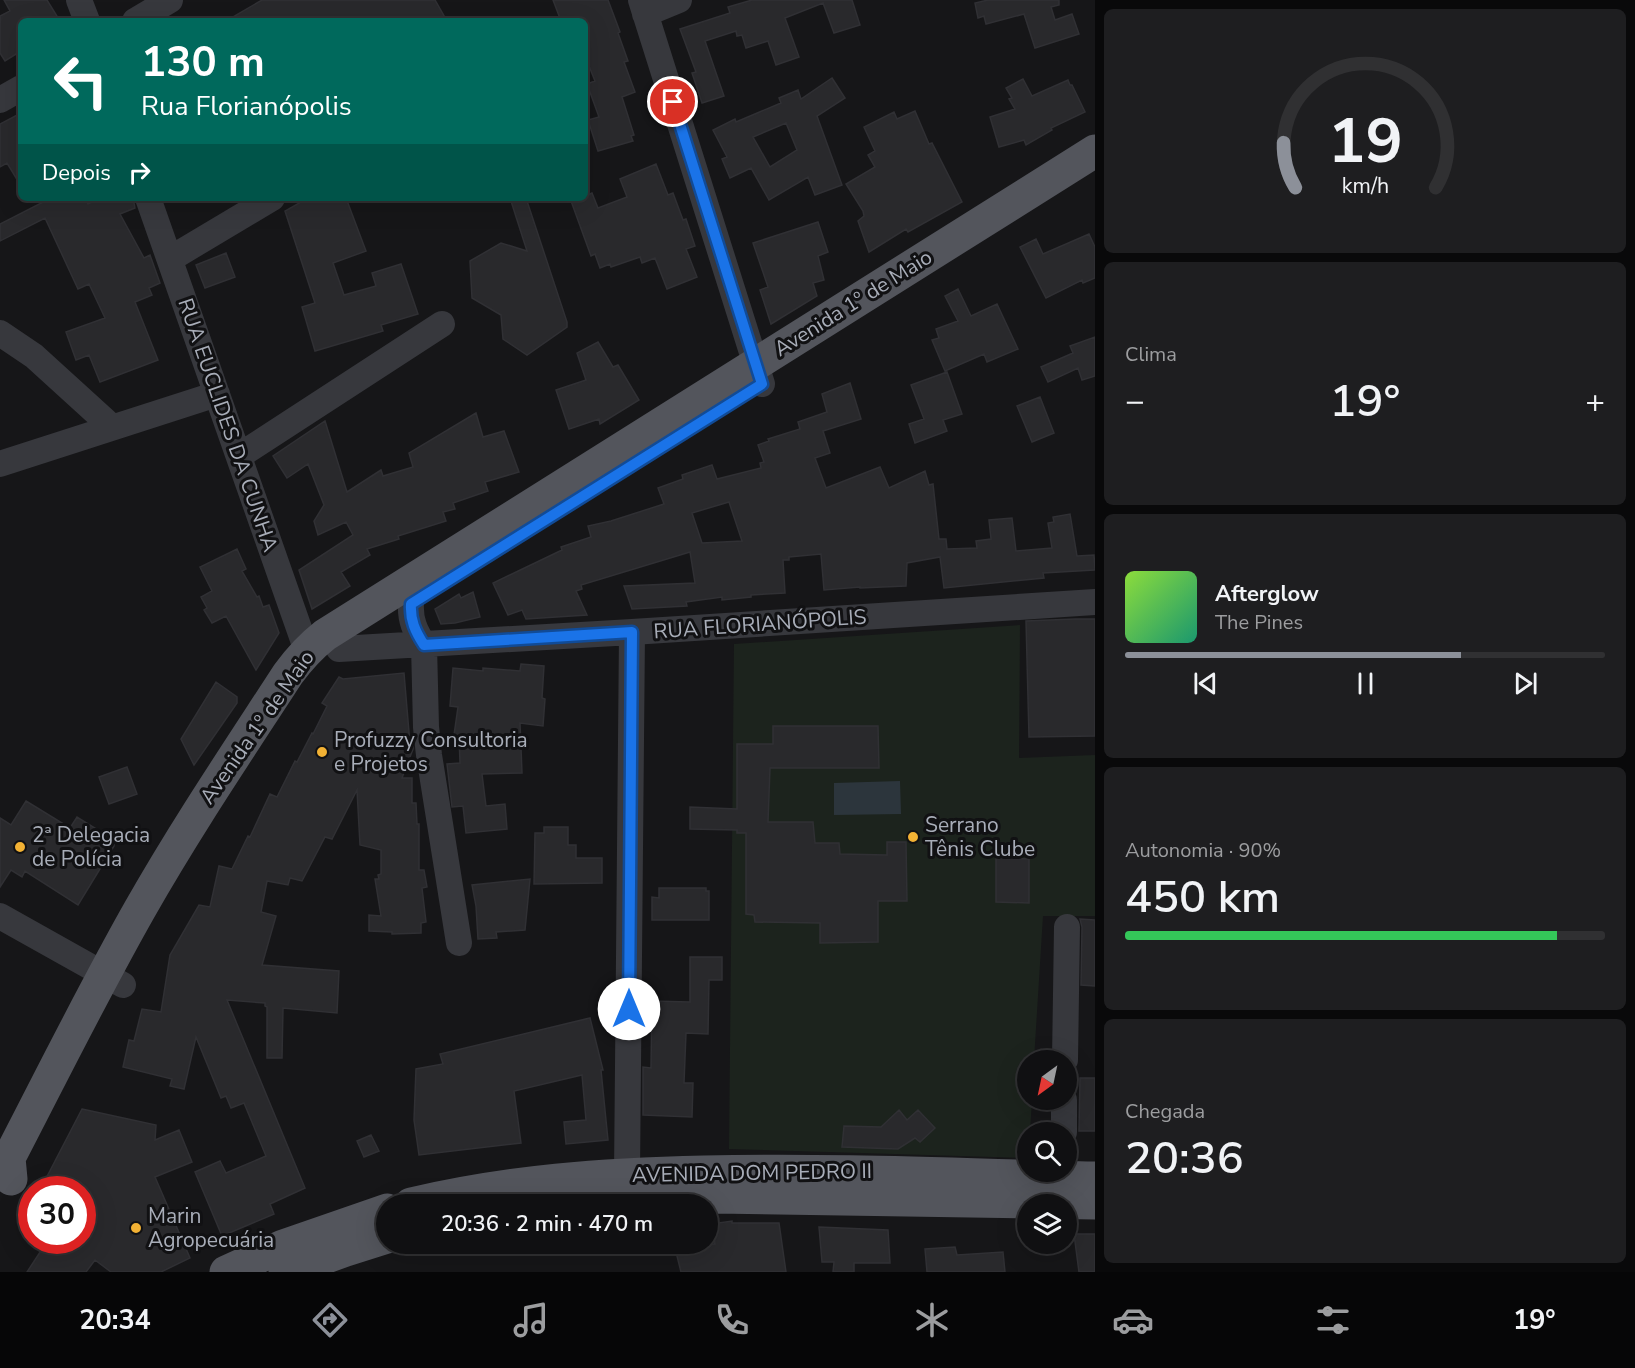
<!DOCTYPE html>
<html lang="pt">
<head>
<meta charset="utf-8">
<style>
	:root { --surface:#101012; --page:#1e1e20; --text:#f1f3f6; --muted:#9c9d9f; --line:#303032; --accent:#8c9099 }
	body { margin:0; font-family:"Nunito Sans",sans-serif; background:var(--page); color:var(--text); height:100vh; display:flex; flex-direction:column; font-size:22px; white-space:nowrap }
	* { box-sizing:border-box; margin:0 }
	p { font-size:20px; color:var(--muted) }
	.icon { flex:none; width:33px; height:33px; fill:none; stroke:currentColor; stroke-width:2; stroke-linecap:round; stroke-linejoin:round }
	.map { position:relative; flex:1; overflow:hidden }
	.drawer { display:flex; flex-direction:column; gap:9px; padding:9px; background:#09090a; width:540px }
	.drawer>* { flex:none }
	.guide { position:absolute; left:18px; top:18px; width:570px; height:183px; border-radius:9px; box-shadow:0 6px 24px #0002,0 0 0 2px var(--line); background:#00695c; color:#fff; overflow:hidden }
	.needle { width:39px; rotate:213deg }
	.fabs { position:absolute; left:1017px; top:1050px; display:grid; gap:12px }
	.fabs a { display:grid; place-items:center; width:60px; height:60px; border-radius:50%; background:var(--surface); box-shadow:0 6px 24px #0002,0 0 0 2px var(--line); font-size:30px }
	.speed { position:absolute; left:18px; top:1176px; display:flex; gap:12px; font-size:30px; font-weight:700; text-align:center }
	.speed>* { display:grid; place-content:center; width:78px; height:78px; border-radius:50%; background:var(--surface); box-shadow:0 6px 24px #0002,0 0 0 2px var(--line); line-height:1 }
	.speed .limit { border:9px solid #d22; background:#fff; color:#111 }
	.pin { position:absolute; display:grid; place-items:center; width:51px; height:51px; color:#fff; margin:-26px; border:3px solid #fff; border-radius:50%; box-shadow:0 2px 6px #0007 }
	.me { position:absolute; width:66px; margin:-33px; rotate:0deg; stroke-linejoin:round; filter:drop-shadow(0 0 4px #0008) }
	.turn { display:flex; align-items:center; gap:21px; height:126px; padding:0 24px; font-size:27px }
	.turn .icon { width:78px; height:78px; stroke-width:2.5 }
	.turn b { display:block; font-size:42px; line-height:51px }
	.then { display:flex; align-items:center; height:57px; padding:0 24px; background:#0003; gap:12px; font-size:22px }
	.big { font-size:45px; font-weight:600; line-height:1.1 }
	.drawer .card { flex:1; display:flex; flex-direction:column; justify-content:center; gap:9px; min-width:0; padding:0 21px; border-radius:9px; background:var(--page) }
	.drawer .dial { align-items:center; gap:0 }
	.dial svg { height:156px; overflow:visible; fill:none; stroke:var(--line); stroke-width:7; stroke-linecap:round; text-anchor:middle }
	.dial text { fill:var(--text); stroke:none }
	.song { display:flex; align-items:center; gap:18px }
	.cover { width:72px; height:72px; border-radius:9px; background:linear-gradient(135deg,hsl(90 70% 55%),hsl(160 70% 35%)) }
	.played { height:6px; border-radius:3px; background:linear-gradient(90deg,var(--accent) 70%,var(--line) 70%) }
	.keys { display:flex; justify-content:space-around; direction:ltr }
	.heat { display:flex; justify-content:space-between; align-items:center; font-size:33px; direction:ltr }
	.charge { height:9px; border-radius:4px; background:linear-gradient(90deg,#34c759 90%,var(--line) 0) }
	.trip { position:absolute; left:376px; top:1194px; width:342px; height:60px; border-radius:30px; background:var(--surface); box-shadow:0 6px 24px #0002,0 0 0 2px var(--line); font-weight:600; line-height:60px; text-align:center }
	.tab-bar { display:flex; height:96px; justify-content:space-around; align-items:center; background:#060607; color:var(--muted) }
	.tab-bar .icon { width:42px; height:42px }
	.tab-bar .on { color:var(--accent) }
	.tab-bar b { font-size:27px; color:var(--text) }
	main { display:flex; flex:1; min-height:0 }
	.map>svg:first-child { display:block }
	.green { fill:#1c231d }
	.water { fill:#2c353c }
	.building { fill:#29292c; stroke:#303034; stroke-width:1.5; fill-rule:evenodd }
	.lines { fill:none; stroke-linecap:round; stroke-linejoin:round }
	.minor { stroke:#37383d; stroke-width:26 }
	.major { stroke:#53555c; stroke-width:33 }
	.route-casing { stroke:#114b97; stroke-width:15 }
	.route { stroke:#1a73e8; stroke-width:10 }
	.poi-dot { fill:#f2b134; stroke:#111113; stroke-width:2 }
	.labels { text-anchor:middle; stroke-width:6; stroke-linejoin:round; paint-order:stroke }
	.street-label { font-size:21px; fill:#a8adb8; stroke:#111113 }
	.poi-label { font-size:21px; fill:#a8adb8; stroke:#111113; text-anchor:start }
</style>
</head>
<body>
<main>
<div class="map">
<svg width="1095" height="1272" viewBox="0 0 1095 1272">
	<rect width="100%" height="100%" fill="#161618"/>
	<!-- green -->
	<path class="green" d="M1020,625L1019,758L1095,755V916H1043L1034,1060H1028V1100H1032L1030,1132H1028L1027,1158L729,1149L734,644Z"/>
	<!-- water -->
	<path class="water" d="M900,781L901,814L834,815V783Z"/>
	<!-- building -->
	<path class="building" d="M4,0H47L60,21H21V51L5,61L0,53V16L10,11Z
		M262,0H435L447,21H226Z
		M553,0H608L620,32L618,33L628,61L624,62L635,92L622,97L634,135L631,136L633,141L598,151L588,120L599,117L587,84L595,81L585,56V21H561Z
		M752,0H852L860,25L834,33L823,3L785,18L799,57L776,65L768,41L746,48L742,35L737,36L736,31L705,41L724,96L702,103L692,73L696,72L680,29L730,13L728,7Z
		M988,0H1059V5L1051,7L1055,20L1072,14L1079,34L1035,48L1024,14L986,24L984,16L978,18L975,3Z
		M832,78L845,98L817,116L842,185L815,195L808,177L769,200L751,168L730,178L722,159L727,157L713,130L735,119L736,122L781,103L779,98L798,90L801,99ZM786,123L797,150L770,167L753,137Z
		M1023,79L1032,96L1068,80L1070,85H1072L1085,112L1051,128L1052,130L1026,145L1024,140L999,147L990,117L1015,109L1009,99L1012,98L1006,88Z
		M915,111L929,144L932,143L962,202L908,232L906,229L869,252L858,221L864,216L863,211L846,184L875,167L868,155L875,151L864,127L894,112L897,119Z
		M21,113V186L7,163L0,167V124Z
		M656,164L668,195L673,193L683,220L686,219L695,246L686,249L697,277L667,289L655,258L642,263L640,257L611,267L610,264L600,268L595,254L591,256L571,201L579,198H585V196L592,193L598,208L627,197L620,179Z
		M51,198H85L88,204L100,198H133L135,208L120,214L144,258L150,255L160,283L149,288L152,295L135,302L158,360L100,382L89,355L76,360L66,332L105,318L89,284L78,289L45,218L0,241V224Z
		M308,198H346L366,251L333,263L344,295L376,286L372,273L401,264L418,314L381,325L383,331L315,351L302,307L315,303L285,211Z
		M510,198H526L567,322V327L527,355L503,339L501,315L472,298L470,261L501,243L527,251Z
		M818,222L828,252L818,256L824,280L813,283L817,296L771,324L760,290L768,287L753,243Z
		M1089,234L1095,247V278L1083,283L1082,280L1046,298L1020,247L1036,239L1043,254Z
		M226,253L235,277L205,288L196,265Z
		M958,289L971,316L997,304L1018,349L987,362L984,354L945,371L932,340L939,338L936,329L958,321L945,296Z
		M1095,337V376L1082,380L1078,368L1048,382L1041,367L1073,353L1070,346Z
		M598,342L613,367L618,365L639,400L600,424L599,419L569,429L556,390L586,380L577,353Z
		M947,372L962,414L943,420L947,431L915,443L909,424L924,419L911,385Z
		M850,383L861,419L823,431L830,453L815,458L826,488L880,467L889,488L925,471L929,485L933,484L939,539H946L947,549L977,548L976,541L991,539L989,520L1012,518L1016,551L1052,548L1048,523L1054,522L1053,517L1070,514L1077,556L1094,555L1095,570L1043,573L1044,578L944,588L940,557L907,563L906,586L860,588V587L824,590L821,554L789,557V560H783L785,593L751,595V597L722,600V597L686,602L687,606L632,609L624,586L695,583L690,552L581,585L582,589L576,591L587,615L526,619L522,610L508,615L493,583L562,550L561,547L591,537L588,526L611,521L664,504L658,488L683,479L682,475L712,465L717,479L761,468L760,463L764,462L758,445L769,441L768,439L800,429L798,422L827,412L822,394ZM729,502L742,541L702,543L692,513Z
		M1040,397L1054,433L1032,442L1017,406Z
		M476,413L483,437L504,431L519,472L485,482L488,491L453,503L455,509L443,512L446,521L398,536L399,539L367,549L370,555L341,572L350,586L312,609L299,570L353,535L346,522L318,535L314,521L324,505L308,464L287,478L273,456L325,421L347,492L381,470L383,476L413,467L409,453Z
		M237,549L246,569L242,571L257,597L259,596L263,607L269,605L279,633L256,670L226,616L212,623L204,610L207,608L201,597L212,591L200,567Z
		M473,592L480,617L455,623L441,624L435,609L459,594L461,598Z
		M1075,619H1095V736L1029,737L1026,621Z
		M521,664L544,666L542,698L545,699L543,726L520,723L522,773L482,774L486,806L505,804L507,829L466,833L463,806L452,807L447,764L460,763L459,736L454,735L458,707L450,706L453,668L483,671V668L520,671Z
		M404,673L410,744L413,745V749L402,778H412V803H416L417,824H419V870H424L427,887L422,888L426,922L421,923V933L392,934V932L369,931V915L381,916L375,879H379L378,875L381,874V850L360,845L357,790L332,839L325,837L302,881L290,878L288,885L267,881L261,912L276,916L262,965L339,971L337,1013L283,1008L282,1058H267V1007L265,1006V1003L227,1000L305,1188L270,1204L274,1214L222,1236L195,1172L220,1161L226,1173L266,1156L244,1103L231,1108L226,1096L221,1098L196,1037L184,1089L170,1086L172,1079L123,1067L129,1040L134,1041L142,1009L161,1012L170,955L199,905L210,907L219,866L232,869L248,836L250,837L270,794L277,797L295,761L297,762L312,733L313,734L327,706L322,703L339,677L343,679Z
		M216,682L237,697V703L194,765L181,739Z
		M773,726H878L879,768H770L768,822H813L815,843H839L840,854L887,855V842H906L907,901H878V942L820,943V923L755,922L754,915L746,914V833H737V830L690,829V807L737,809V744H773Z
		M127,767L137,794L109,804L99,777Z
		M26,801L70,828L77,817L114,840V846L78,905L25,871L22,877L11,870L0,887V818L11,825Z
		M544,827H568V845H576V858H602V883L534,884L535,833H544Z
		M996,858L1029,859V903L996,902Z
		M530,879L525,930L496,932L497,938L478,939L476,906L472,885Z
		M659,888H706V891H709V920H652V897L659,898Z
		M1080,919L1095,920V986L1081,985L1082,927Z
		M690,957H722V980H709L708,1034L686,1033L684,1083H693L692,1117L643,1115V1067L651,1068L652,1001L690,1002Z
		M590,1018L603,1070H601L608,1140L566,1144L564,1122L586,1120L582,1075L514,1091L521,1143L419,1155L414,1120L416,1069L443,1064L440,1054Z
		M1080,1078H1095V1131H1079Z
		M82,1109L156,1125L155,1140L179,1130L192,1162L155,1177L190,1258L161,1272H111L95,1260L86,1272H27L48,1240H82V1190H40Z
		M899,1110L907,1120L918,1110L935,1128L920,1142L915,1138L898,1149L842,1147L844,1126L881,1127Z
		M371,1135L379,1151L364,1157L357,1141Z
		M732,1221V1223H779L786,1272H681L674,1244H715L712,1224Z
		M819,1227L888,1230L890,1263H854V1272H833L834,1262H822Z
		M1074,1234H1095V1272H1079Z
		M955,1247L957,1255L1003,1252L1005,1272H927L925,1249Z"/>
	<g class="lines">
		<!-- minor -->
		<path class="minor" d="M79,0L87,21
			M641,0L762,384
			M645,14L679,0
			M135,21L170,0
			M0,100L21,88
			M148,198L307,651
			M170,259L272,198
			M0,333L34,356L112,427
			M239,456L442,324
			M0,464L217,394
			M411,604C410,620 415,631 424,645
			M424,645L426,727L429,755L459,943
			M339,649L632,632L1095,602
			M0,916L123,985
			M1065,1060L1067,927
			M1064,1132V1100
			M627,1174L632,632"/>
		<!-- major -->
		<path class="major" d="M11,1179L9,1158C52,1075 94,990 140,909C186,828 238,751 288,674C299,659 311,646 325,635L1095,151
			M411,1204C509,1181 603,1174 704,1172C834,1169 965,1175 1095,1178
			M550,1204L590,1200L716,1197L1095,1203
			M226,1272L283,1246L387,1210
			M285,1272L346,1250L387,1237"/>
	</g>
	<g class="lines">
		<!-- route casing -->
		<g class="route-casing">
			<path id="route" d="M629,1009L632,632L424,645C415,631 410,620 411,604L762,384L673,102"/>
		</g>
		<!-- route -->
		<use href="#route" class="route"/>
	</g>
	<!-- markers -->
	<g class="poi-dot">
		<circle cx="322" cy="752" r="6"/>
		<circle cx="913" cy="837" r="6"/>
		<circle cx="20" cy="847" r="6"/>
		<circle cx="136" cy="1228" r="6"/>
	</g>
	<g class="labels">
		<!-- street labels -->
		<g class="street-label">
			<text transform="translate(853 303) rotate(-32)" y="7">Avenida 1º de Maio</text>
			<text transform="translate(228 425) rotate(71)" y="7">RUA EUCLIDES DA CUNHA</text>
			<text transform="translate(760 624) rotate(-4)" y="7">RUA FLORIANÓPOLIS</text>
			<text transform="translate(257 727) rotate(-55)" y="7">Avenida 1º de Maio</text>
			<text transform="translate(752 1173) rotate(-1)" y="7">AVENIDA DOM PEDRO II</text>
		</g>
		<!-- poi labels -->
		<g class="poi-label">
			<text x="334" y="747">Profuzzy Consultoria<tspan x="334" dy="24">e Projetos</tspan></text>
			<text x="925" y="832">Serrano<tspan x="925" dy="24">Tênis Clube</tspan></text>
			<text x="32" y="842">2ª Delegacia<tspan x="32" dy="24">de Polícia</tspan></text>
			<text x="148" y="1223">Marin<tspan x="148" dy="24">Agropecuária</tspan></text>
		</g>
	</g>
</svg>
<div class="fabs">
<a><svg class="needle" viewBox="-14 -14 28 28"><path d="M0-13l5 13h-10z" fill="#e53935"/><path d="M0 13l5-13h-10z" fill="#9c9d9f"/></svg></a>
<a><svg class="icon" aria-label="search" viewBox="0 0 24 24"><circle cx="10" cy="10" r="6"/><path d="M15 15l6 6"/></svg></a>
<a><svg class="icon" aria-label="layers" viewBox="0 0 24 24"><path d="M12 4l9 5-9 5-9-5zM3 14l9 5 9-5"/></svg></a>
</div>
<div class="speed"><div class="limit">30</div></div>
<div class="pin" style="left:673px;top:102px;background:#d93025"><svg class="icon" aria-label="arrive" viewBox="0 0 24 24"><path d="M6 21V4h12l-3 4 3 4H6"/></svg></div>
<svg class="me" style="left:629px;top:1009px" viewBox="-20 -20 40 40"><circle r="19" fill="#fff"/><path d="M0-13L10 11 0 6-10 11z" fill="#1a73e8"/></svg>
<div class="trip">20:36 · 2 min · 470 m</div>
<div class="guide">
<div class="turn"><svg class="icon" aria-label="left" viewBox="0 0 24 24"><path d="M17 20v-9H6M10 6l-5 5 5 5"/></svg><div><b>130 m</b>Rua Florianópolis</div></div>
<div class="then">Depois<svg class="icon" aria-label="right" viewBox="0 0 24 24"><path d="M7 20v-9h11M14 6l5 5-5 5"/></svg></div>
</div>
</div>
<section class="drawer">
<div class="card dial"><svg viewBox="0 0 100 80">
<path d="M14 69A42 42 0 1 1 86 69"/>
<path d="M14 69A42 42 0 0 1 8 46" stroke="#8c9099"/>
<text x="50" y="56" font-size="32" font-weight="700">19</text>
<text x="50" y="72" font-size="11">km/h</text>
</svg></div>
<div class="card"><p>Clima</p>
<div class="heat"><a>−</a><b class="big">19°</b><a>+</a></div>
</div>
<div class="card">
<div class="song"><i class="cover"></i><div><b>Afterglow</b><p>The Pines</p></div></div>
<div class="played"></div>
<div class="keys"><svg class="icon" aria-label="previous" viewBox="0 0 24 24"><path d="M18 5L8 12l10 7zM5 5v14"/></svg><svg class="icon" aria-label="pause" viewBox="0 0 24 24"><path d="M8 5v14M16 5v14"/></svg><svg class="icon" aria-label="next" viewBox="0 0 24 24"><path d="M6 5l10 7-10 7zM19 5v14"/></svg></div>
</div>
<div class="card"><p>Autonomia · 90%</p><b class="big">450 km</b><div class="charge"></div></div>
<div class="card"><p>Chegada</p><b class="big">20:36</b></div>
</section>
</main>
<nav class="tab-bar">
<b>20:34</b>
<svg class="icon on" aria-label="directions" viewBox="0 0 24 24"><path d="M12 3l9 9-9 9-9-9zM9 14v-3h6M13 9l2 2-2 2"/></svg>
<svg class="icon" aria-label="music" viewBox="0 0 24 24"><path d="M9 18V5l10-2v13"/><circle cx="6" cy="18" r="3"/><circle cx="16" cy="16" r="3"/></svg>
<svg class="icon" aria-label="phone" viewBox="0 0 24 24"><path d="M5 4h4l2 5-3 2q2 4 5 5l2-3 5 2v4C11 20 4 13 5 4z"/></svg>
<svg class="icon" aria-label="climate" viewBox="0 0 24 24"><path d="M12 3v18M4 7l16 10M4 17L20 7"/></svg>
<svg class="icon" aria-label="car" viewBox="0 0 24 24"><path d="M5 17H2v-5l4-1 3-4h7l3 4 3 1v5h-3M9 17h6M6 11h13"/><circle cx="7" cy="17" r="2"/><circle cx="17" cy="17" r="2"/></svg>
<svg class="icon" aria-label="filters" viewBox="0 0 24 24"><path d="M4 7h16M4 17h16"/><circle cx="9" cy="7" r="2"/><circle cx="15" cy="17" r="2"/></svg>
<b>19°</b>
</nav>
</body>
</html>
